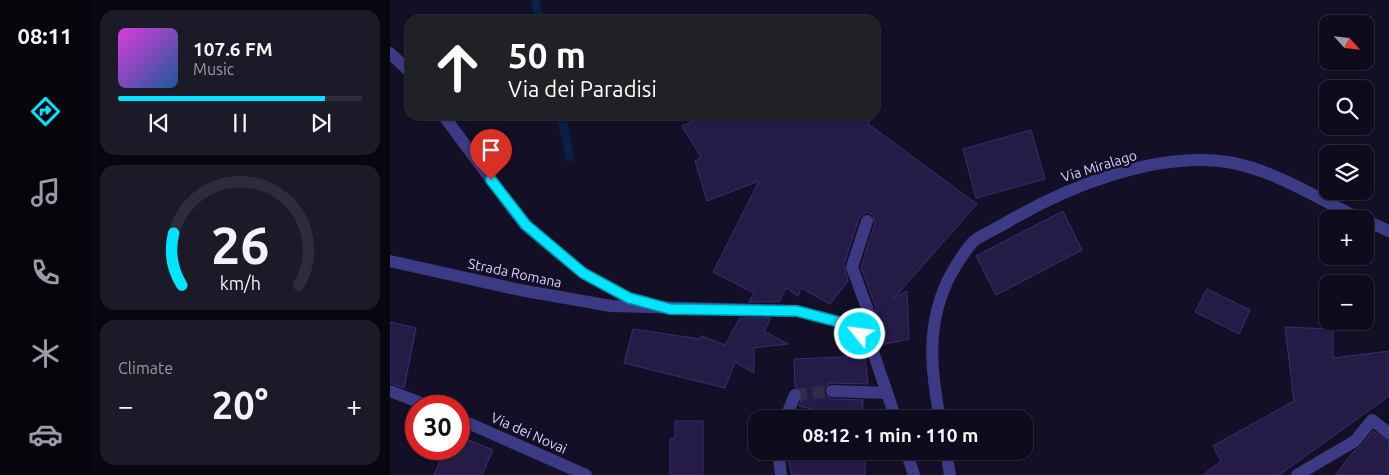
<!DOCTYPE html>
<html lang="en">
<head>
<meta charset="utf-8">
<style>
	:root { --surface:#0e0b1c; --page:#1c1929; --text:#f1f3f6; --muted:#9b9ba3; --line:#2e2b3b; --accent:#00e5ff }
	body { margin:0; font-family:Ubuntu,sans-serif; background:var(--page); color:var(--text); height:100vh; display:flex; flex-direction:column; font-size:19px; white-space:nowrap }
	* { box-sizing:border-box; margin:0 }
	p { font-size:16px; color:var(--muted) }
	.icon { flex:none; width:28px; height:28px; fill:none; stroke:currentColor; stroke-width:2; stroke-linecap:round; stroke-linejoin:round }
	.map { position:relative; flex:1; overflow:hidden }
	.details { display:flex; flex-direction:column; gap:10px; padding:10px; background:#08060f; width:300px }
	.details>* { flex:none }
	.guide { position:absolute; left:15px; top:15px; width:475px; height:105px; border-radius:15px; box-shadow:0 1px 4px #0004,0 0 0 1px var(--line); background:#202124; color:#fff; overflow:hidden }
	.needle { width:32px; rotate:117deg }
	.buttons { position:absolute; left:929px; top:15px; display:grid; gap:10px }
	.buttons a { display:grid; place-items:center; width:55px; height:55px; border-radius:10px; background:var(--surface); box-shadow:0 1px 4px #0004,0 0 0 1px var(--line); font-size:25px }
	.speed { position:absolute; left:15px; top:395px; display:flex; gap:10px; font-size:25px; font-weight:700; text-align:center }
	.speed>* { display:grid; place-content:center; width:65px; height:65px; border-radius:50%; background:var(--surface); box-shadow:0 1px 4px #0004,0 0 0 1px var(--line); line-height:1 }
	.speed .limit { border:8px solid #d22; background:#fff; color:#111 }
	.pin { position:absolute; display:grid; place-items:center; width:42px; height:42px; color:#fff; margin:-51px -21px; border-radius:50% 50% 50% 0; rotate:-45deg; box-shadow:0 0 5px #0007 }
	.pin .icon { rotate:45deg }
	.me { position:absolute; width:55px; margin:-28px; rotate:299deg; stroke-linejoin:round; filter:drop-shadow(0 0 4px #0008) }
	.turn { display:flex; align-items:center; gap:18px; height:105px; padding:0 20px; font-size:22px }
	.turn .icon { width:65px; height:65px; stroke-width:2.5 }
	.turn b { display:block; font-size:35px; line-height:42px }
	.big { font-size:38px; font-weight:700; line-height:1.1 }
	.details .card { flex:1; display:flex; flex-direction:column; justify-content:center; gap:8px; min-width:0; padding:0 18px; border-radius:15px; background:var(--page) }
	.details .dial { align-items:center; gap:0 }
	.dial svg { height:130px; overflow:visible; fill:none; stroke:var(--line); stroke-width:7; stroke-linecap:round; text-anchor:middle }
	.dial text { fill:var(--text); stroke:none }
	.song { display:flex; align-items:center; gap:15px }
	.cover { width:60px; height:60px; border-radius:8px; background:linear-gradient(135deg,hsl(300 70% 55%),hsl(210 70% 35%)) }
	.played { height:5px; border-radius:2px; background:linear-gradient(90deg,var(--accent) 85%,var(--line) 85%) }
	.keys { display:flex; justify-content:space-around; direction:ltr }
	.heat { display:flex; justify-content:space-between; align-items:center; font-size:28px; direction:ltr }
	.trip { position:absolute; left:358px; top:410px; width:285px; height:50px; border-radius:15px; background:var(--surface); box-shadow:0 1px 4px #0004,0 0 0 1px var(--line); font-weight:700; line-height:50px; text-align:center }
	main { display:flex; flex:1; min-height:0 }
	.tabs { display:flex; flex-direction:column; width:90px; justify-content:space-around; align-items:center; background:#06040b; color:var(--muted) }
	.tabs .icon { width:35px; height:35px }
	.tabs .on { color:var(--accent) }
	.tabs b { font-size:22px; color:var(--text) }
	.map>svg:first-child { display:block }
	.lines { fill:none; stroke-linecap:round; stroke-linejoin:round }
	.stream { stroke:#0a1f44; stroke-width:9 }
	.building { fill:#241b47; stroke:#3b2d73 }
	.minor-tunnel { stroke:#312d47; stroke-width:12; stroke-dasharray:12 6; stroke-linecap:butt }
	.minor { stroke:#3d3a85; stroke-width:12 }
	.tertiary { stroke:#3d3a85; stroke-width:12 }
	.route-casing { stroke:#0095a6; stroke-width:12 }
	.route { stroke:#00e5ff; stroke-width:9 }
	.labels { text-anchor:middle; stroke-width:5; stroke-linejoin:round; paint-order:stroke }
	.street-label { font-size:14px; fill:#d9d4ff; stroke:#130f26 }
</style>
</head>
<body>
<main>
<nav class="tabs">
<b>08:11</b>
<svg class="icon on" aria-label="directions" viewBox="0 0 24 24"><path d="M12 3l9 9-9 9-9-9zM9 14v-3h6M13 9l2 2-2 2"/></svg>
<svg class="icon" aria-label="music" viewBox="0 0 24 24"><path d="M9 18V5l10-2v13"/><circle cx="6" cy="18" r="3"/><circle cx="16" cy="16" r="3"/></svg>
<svg class="icon" aria-label="phone" viewBox="0 0 24 24"><path d="M5 4h4l2 5-3 2q2 4 5 5l2-3 5 2v4C11 20 4 13 5 4z"/></svg>
<svg class="icon" aria-label="climate" viewBox="0 0 24 24"><path d="M12 3v18M4 7l16 10M4 17L20 7"/></svg>
<svg class="icon" aria-label="car" viewBox="0 0 24 24"><path d="M5 17H2v-5l4-1 3-4h7l3 4 3 1v5h-3M9 17h6M6 11h13"/><circle cx="7" cy="17" r="2"/><circle cx="17" cy="17" r="2"/></svg>
</nav>
<section class="details">
<div class="card">
<div class="song"><i class="cover"></i><div><b>107.6 FM</b><p>Music</p></div></div>
<div class="played"></div>
<div class="keys"><svg class="icon" aria-label="previous" viewBox="0 0 24 24"><path d="M18 5L8 12l10 7zM5 5v14"/></svg><svg class="icon" aria-label="pause" viewBox="0 0 24 24"><path d="M8 5v14M16 5v14"/></svg><svg class="icon" aria-label="next" viewBox="0 0 24 24"><path d="M6 5l10 7-10 7zM19 5v14"/></svg></div>
</div>
<div class="card dial"><svg viewBox="0 0 100 80">
<path d="M14 69A42 42 0 1 1 86 69"/>
<path d="M14 69A42 42 0 0 1 9 37" stroke="#00e5ff"/>
<text x="50" y="56" font-size="32" font-weight="700">26</text>
<text x="50" y="72" font-size="11">km/h</text>
</svg></div>
<div class="card"><p>Climate</p>
<div class="heat"><a>−</a><b class="big">20°</b><a>+</a></div>
</div>
</section>
<div class="map">
<svg width="999" height="475" viewBox="0 0 999 475">
	<rect width="100%" height="100%" fill="#130f26"/>
	<g class="lines">
		<!-- stream -->
		<path class="stream" d="M145,0L150,20
			M171,115L180,157"/>
	</g>
	<!-- building -->
	<path class="building" d="M318,115H484L478,124L587,204L504,298L517,291L519,339L490,345L483,321L486,308L471,267L485,223L483,216L480,213H475L469,218L454,264L458,281L440,304L411,288L408,296L396,288L389,302H359L364,293L323,272L369,181L317,201L305,161L311,157L292,126Z
		M641,130L655,179L586,198L573,149Z
		M673,211L692,250L606,295L586,256Z
		M817,289L860,310L849,334L805,312Z
		M350,318H381L374,331L398,344L364,348V373L345,362L335,388L234,363L243,329L310,339L312,336L335,345Z
		M0,322L26,328L14,388L0,383Z
		M895,327L943,329V358L999,351V396L889,475H813L831,461L823,446L904,401Z
		M475,356L478,384L442,383L438,384L434,390L435,395L441,399L473,400L472,419H441L442,414L409,406L413,394L411,390L405,387L404,359Z
		M285,421H313V475H280V439L285,438Z
		M983,431L999,441V475H945L963,452L971,446Z
		M69,436L103,450L92,475H44L55,449H69Z
		M396,451H475V475H402Z"/>
	<g class="lines">
		<!-- minor-tunnel -->
		<path class="minor-tunnel" d="M405,395L442,391"/>
		<!-- minor -->
		<path class="minor" d="M0,53L20,72
			M53,115L135,225L193,273L239,298L256,302
			M0,261L130,290L221,306L407,311L453,323L470,334L482,349L506,419
			M470,334L478,311L462,267L477,221
			M0,391L39,406
			M442,391L497,393
			M69,419L196,475
			M395,419L405,395
			M388,451L391,475
			M516,451L524,475
			M907,475L965,441L982,420L999,433"/>
		<!-- tertiary -->
		<path class="tertiary" d="M975,220L999,231
			M550,419C541,371 536,328 557,282C561,273 577,247 584,241C593,234 604,230 614,224C676,187 769,149 843,163C888,172 930,200 971,219
			M556,451L560,475"/>
	</g>
	<g class="lines">
		<!-- route casing -->
		<g class="route-casing">
			<path id="route" d="M101,180L136,225L193,273L239,298L280,309L407,311L453,323L470,334"/>
		</g>
		<!-- route -->
		<use href="#route" class="route"/>
	</g>
	<g class="labels">
		<!-- street labels -->
		<g class="street-label">
			<text transform="translate(709 166) rotate(-17)" y="5">Via Miralago</text>
			<text transform="translate(125 273) rotate(12)" y="5">Strada Romana</text>
			<text transform="translate(139 433) rotate(24)" y="5">Via dei Novai</text>
		</g>
	</g>
</svg>
<div class="buttons">
<a><svg class="needle" viewBox="-14 -14 28 28"><path d="M0-13l5 13h-10z" fill="#e53935"/><path d="M0 13l5-13h-10z" fill="#9b9ba3"/></svg></a>
<a><svg class="icon" aria-label="search" viewBox="0 0 24 24"><circle cx="10" cy="10" r="6"/><path d="M15 15l6 6"/></svg></a>
<a><svg class="icon" aria-label="layers" viewBox="0 0 24 24"><path d="M12 4l9 5-9 5-9-5zM3 14l9 5 9-5"/></svg></a>
<a>+</a>
<a>−</a>
</div>
<div class="speed"><div class="limit">30</div></div>
<div class="pin" style="left:101px;top:180px;background:#d93025"><svg class="icon" aria-label="arrive" viewBox="0 0 24 24"><path d="M6 21V4h12l-3 4 3 4H6"/></svg></div>
<svg class="me" style="left:470px;top:334px" viewBox="-20 -20 40 40"><circle r="17" fill="#00e5ff" stroke="#fff" stroke-width="3"/><path d="M0-11L8 9 0 5-8 9z" fill="#fff"/></svg>
<div class="trip">08:12 · 1 min · 110 m</div>
<div class="guide">
<div class="turn"><svg class="icon" aria-label="ahead" viewBox="0 0 24 24"><path d="M12 20V5M6 11l6-6 6 6"/></svg><div><b>50 m</b>Via dei Paradisi</div></div>
</div>
</div>
</main>
</body>
</html>
